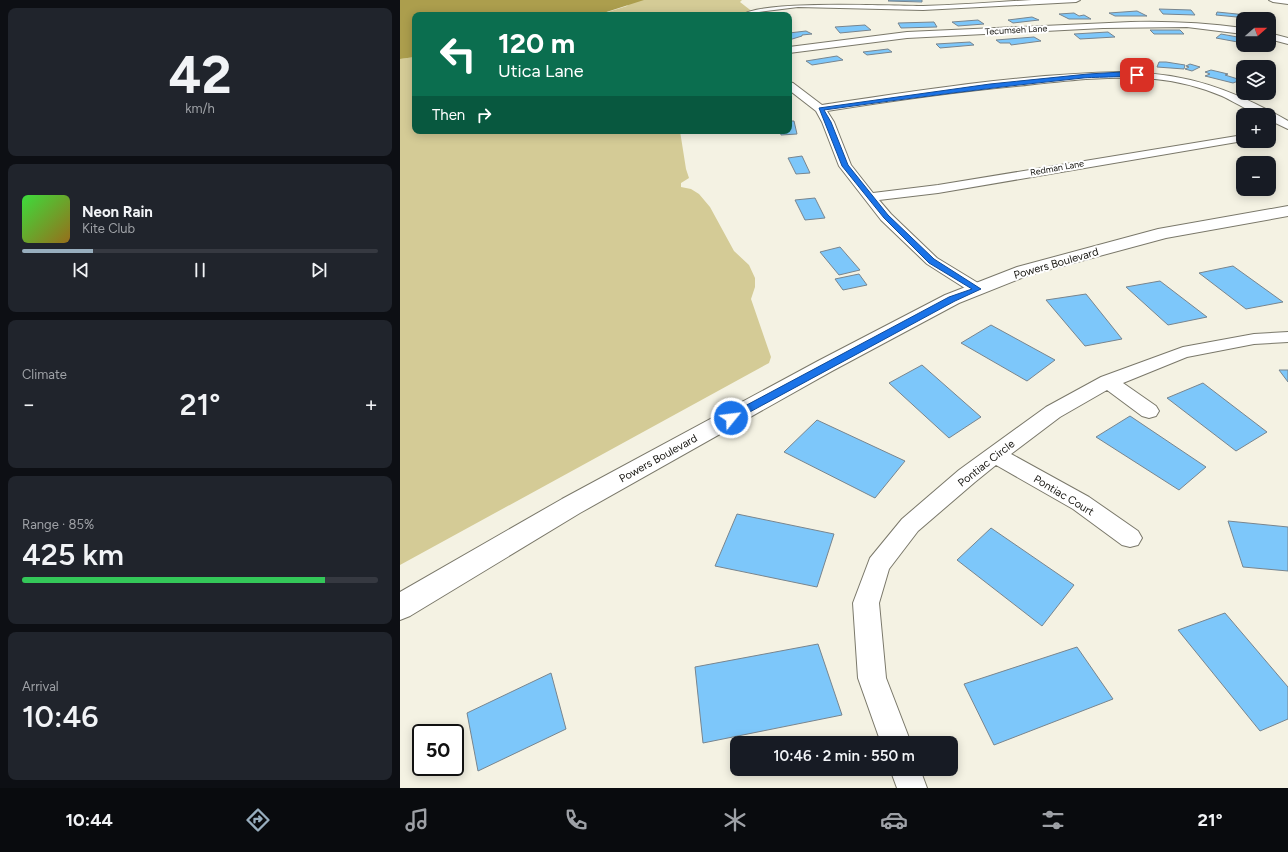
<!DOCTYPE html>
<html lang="en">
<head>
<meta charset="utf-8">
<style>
	:root { --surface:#171b24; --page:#20242c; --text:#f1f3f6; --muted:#9ea1a6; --line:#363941; --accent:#98aebe }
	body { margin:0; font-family:Figtree,sans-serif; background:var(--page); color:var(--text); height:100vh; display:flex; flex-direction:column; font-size:15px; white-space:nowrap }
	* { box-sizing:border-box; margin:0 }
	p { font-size:13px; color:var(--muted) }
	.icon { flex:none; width:22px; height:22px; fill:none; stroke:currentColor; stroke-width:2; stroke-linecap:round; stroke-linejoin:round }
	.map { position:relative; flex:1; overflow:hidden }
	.panel { display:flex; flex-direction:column; gap:8px; padding:8px; background:#0d0f14; width:400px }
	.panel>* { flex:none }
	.top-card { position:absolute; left:12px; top:12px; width:380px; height:122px; border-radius:8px; box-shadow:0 2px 10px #0003; background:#0b6e4f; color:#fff; overflow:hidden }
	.needle { width:26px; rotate:70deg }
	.buttons { position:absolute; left:836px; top:12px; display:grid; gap:8px }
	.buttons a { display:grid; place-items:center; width:40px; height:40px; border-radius:8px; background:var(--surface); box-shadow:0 2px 10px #0003; font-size:20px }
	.speed { position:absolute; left:12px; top:724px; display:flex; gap:8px; font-size:20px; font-weight:700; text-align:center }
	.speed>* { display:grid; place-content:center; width:52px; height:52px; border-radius:50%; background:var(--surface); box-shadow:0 2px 10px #0003; line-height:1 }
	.speed .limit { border:2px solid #111; border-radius:6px; background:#fff; color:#111 }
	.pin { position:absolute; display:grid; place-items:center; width:34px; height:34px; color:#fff; margin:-17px; border-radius:8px; box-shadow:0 2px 6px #0006 }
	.me { position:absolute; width:44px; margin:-22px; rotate:61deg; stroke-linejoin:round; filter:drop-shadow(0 0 3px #0008) }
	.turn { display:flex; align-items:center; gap:14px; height:84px; padding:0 20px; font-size:18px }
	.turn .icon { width:52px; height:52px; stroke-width:2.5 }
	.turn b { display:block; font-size:28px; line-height:34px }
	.then { display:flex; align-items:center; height:38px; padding:0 20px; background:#0003; gap:8px; font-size:15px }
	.big { font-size:30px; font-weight:600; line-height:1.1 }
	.panel .tile { flex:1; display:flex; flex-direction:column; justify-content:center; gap:6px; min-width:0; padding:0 14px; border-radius:8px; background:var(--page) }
	.panel .dial { align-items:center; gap:0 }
	.dial b { font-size:52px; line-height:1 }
	.song { display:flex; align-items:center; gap:12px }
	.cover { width:48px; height:48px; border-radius:6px; background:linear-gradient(135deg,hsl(120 70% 55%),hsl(40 70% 35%)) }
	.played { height:4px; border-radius:2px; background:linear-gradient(90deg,var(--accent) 20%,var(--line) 20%) }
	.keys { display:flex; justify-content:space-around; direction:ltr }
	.heat { display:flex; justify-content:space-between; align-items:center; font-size:22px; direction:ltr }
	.charge { height:6px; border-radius:3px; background:linear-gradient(90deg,#34c759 85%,var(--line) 0) }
	.trip { position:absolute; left:330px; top:736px; width:228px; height:40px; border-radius:8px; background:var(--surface); box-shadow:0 2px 10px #0003; font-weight:600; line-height:40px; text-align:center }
	.tabs { display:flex; height:64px; justify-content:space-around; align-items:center; background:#090b0e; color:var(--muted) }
	.tabs .icon { width:28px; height:28px }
	.tabs .current { color:var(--accent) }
	.tabs b { font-size:18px; color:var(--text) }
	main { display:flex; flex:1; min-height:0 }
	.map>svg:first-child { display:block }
	.green { fill:#d4cb96 }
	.water { fill:#ac9e4d }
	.building { fill:#7dc7fa; stroke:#78858e }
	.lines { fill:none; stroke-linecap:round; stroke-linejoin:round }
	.street-casing { stroke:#7a786a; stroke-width:2 }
	.secondary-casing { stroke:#7a786a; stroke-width:2 }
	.street { fill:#fff; fill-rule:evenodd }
	.secondary { fill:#fff; fill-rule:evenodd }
	.route { fill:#1a73e8; stroke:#114b97 }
	.labels { text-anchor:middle; stroke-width:4; stroke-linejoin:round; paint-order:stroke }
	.far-street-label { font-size:9px; fill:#161510; stroke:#fff }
	.street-label { font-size:11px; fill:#161510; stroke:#fff }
</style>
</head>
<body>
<main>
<section class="panel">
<div class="tile dial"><b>42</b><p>km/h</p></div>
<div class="tile">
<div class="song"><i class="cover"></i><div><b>Neon Rain</b><p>Kite Club</p></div></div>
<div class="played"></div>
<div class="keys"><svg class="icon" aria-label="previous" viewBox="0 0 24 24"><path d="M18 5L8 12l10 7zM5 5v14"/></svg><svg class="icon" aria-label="pause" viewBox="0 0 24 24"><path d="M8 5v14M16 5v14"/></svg><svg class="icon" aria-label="next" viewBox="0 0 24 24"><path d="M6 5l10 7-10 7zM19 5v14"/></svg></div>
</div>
<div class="tile"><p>Climate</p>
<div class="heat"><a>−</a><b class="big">21°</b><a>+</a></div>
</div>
<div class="tile"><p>Range · 85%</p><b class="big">425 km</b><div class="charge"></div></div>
<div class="tile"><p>Arrival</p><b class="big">10:46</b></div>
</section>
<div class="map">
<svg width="888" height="788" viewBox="0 0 888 788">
	<rect width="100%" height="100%" fill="#f4f2e3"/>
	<!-- green -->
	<path class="green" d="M232,0H342L340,2L354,13L351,15H198L227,6Z
		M15,57V131H280L286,169L289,178L281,183V187L291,189L299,194L310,207L334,251L349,265L355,278V287L351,299L371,357L369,363L0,565V59Z"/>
	<!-- water -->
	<path class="water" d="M0,0H244L197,15H15V57L0,59Z"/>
	<!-- building -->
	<path class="building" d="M489,0H522V2L488,1Z
		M759,9L791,10L795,15L763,14Z
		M737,11L747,16H715L709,13Z
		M817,12L847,15V18L816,15Z
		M674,13L679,16L684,15L691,19H669L659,14Z
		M632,17L639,20L613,23L608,20Z
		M578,20L584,24L558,26L552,22Z
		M534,22L537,27L501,28L498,23Z
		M465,25L471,30L440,33L435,27Z
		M750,30H780L784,34H754Z
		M406,31L412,34L402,35V36L389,40V33Z
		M708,32L715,37L680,39L674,34Z
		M821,34L843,38V43L816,38Z
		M634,37L641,41L611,45L610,43H600L596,40Z
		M570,42L574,45L540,48L536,44Z
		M488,49L492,52L467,55L463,52Z
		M437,56L443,60L412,65L406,61Z
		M759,62H766L785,65L784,69L757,67Z
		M790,64L800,67L792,71L785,69L789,67L786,66Z
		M811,70L828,74L825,75L841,80L833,83L805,76L810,74L805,72Z
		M389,121H394L397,134L381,135L380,131H389Z
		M402,156L410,173L396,174L388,158Z
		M415,198L425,218L405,220L395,200Z
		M440,247L460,270L439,275L420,252Z
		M833,266L883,302L846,309L799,273Z
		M459,274L467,285L443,290L435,279Z
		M760,281L807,317L768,325L726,287Z
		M686,294L722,339L685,346L646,300Z
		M591,325L655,360L627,381L561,343Z
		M522,365L581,417L549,438L489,383Z
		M879,370H888V382Z
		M803,383L867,432L836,451L767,398Z
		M730,416L806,467L779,490L696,437Z
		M417,420L505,461L475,498L384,452Z
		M337,514L434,534L417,587L315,566Z
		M828,521L888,527V571L843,567Z
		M591,528L674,585L642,626L557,560Z
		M825,613L888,687V719L860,731L778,630Z
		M418,644L442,715L303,743L295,667Z
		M677,647L713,699L594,745L564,684Z
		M151,673L166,729L78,771L67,713Z"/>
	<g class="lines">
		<!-- street casing -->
		<g class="street-casing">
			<path id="street" d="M632,0H680L676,2L523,10L398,7L359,12L353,15H342C362,0 490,6 523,6C559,5 596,2 632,0Z
				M869,0H888V4L873,2Z
				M731,22C769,21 806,23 843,28V34L787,27L703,28L507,38L389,53V47L507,32Z
				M869,33L888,38V44L869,39Z
				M722,72C787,73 832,89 888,121V129L869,120V115C853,115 837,103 822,96C800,87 778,81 755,79C708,75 662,81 616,86C553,92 490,101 427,111L434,122L451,165L473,193L538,185L843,135V141H845H843L538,193L479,200L491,214L537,258L583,286L585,289L583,292L577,294L571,292L527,264L481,220L439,166L422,122L416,111L389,90V82L393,83L422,105C521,90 622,74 722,72Z
				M888,332V342L854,344L787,357L723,383L756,406L759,411L756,416L749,418L742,416L707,390L660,417L611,454L689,497L738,531L742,538L738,545L730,547L722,545L673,509L596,465L575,482L518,531L489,569L479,603L486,678L511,743H481L458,678L453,603L470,558L502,519L559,470L646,407L701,377L783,347L854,334Z
				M490,769H520L527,788H497Z"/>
		</g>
		<!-- secondary casing -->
		<g class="secondary-casing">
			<path id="secondary" d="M888,206V216L766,238L629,275L559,303L432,371L180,513L10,616L0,620V592L162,499L418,361L545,295L617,267L758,229Z"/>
		</g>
		<!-- street -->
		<use href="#street" class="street"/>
		<!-- secondary -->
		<use href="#secondary" class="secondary"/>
	</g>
	<!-- route -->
	<path class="route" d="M722,72L740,75C736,77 692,77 683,78C596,87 510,98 424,110L431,122L448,165L488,215L534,259L581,289L555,301L335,420H328L327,418L328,415L549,297L572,289L529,263L484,218L442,166L419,108L590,84L688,74Z"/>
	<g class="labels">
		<!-- far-street labels -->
		<g class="far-street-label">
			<text transform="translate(616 30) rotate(-3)" y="3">Tecumseh Lane</text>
			<text transform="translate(657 168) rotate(-10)" y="3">Redman Lane</text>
		</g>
		<!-- street labels -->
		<g class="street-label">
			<text transform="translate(656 263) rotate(-16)" y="4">Powers Boulevard</text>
			<text transform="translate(258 458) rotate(-29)" y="4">Powers Boulevard</text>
			<text transform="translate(586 463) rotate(-38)" y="4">Pontiac Circle</text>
			<text transform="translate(664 495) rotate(31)" y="4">Pontiac Court</text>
		</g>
	</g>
</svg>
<div class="buttons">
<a><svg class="needle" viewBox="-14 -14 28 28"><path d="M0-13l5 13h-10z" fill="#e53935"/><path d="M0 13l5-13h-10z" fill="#9ea1a6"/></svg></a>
<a><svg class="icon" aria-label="layers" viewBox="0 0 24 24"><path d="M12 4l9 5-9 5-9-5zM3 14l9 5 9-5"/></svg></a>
<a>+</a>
<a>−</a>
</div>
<div class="speed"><div class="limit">50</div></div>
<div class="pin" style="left:737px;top:75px;background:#d93025"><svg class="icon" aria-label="arrive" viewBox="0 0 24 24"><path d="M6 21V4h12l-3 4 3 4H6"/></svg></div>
<svg class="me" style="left:331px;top:418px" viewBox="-20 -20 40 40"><circle r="17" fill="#1a73e8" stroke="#fff" stroke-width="3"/><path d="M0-11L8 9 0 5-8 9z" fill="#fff"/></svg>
<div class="trip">10:46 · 2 min · 550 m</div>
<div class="top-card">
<div class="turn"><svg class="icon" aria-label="left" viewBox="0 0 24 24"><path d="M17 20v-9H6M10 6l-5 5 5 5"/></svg><div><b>120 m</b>Utica Lane</div></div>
<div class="then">Then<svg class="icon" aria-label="right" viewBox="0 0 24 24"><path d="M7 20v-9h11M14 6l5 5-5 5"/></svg></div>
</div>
</div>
</main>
<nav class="tabs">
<b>10:44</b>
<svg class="icon current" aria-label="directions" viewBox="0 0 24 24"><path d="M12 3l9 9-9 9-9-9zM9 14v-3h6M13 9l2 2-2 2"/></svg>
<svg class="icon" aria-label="music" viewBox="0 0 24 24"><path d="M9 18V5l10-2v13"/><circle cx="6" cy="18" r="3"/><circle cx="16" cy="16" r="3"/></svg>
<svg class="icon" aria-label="phone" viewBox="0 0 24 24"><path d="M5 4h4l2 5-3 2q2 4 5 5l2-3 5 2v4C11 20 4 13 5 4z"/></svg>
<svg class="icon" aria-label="climate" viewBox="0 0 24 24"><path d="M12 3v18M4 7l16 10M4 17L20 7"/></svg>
<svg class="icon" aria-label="car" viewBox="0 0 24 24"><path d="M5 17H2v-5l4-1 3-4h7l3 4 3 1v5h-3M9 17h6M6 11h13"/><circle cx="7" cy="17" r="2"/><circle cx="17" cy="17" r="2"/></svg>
<svg class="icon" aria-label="filters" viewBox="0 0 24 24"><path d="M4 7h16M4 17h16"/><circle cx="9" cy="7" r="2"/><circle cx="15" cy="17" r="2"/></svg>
<b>21°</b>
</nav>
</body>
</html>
